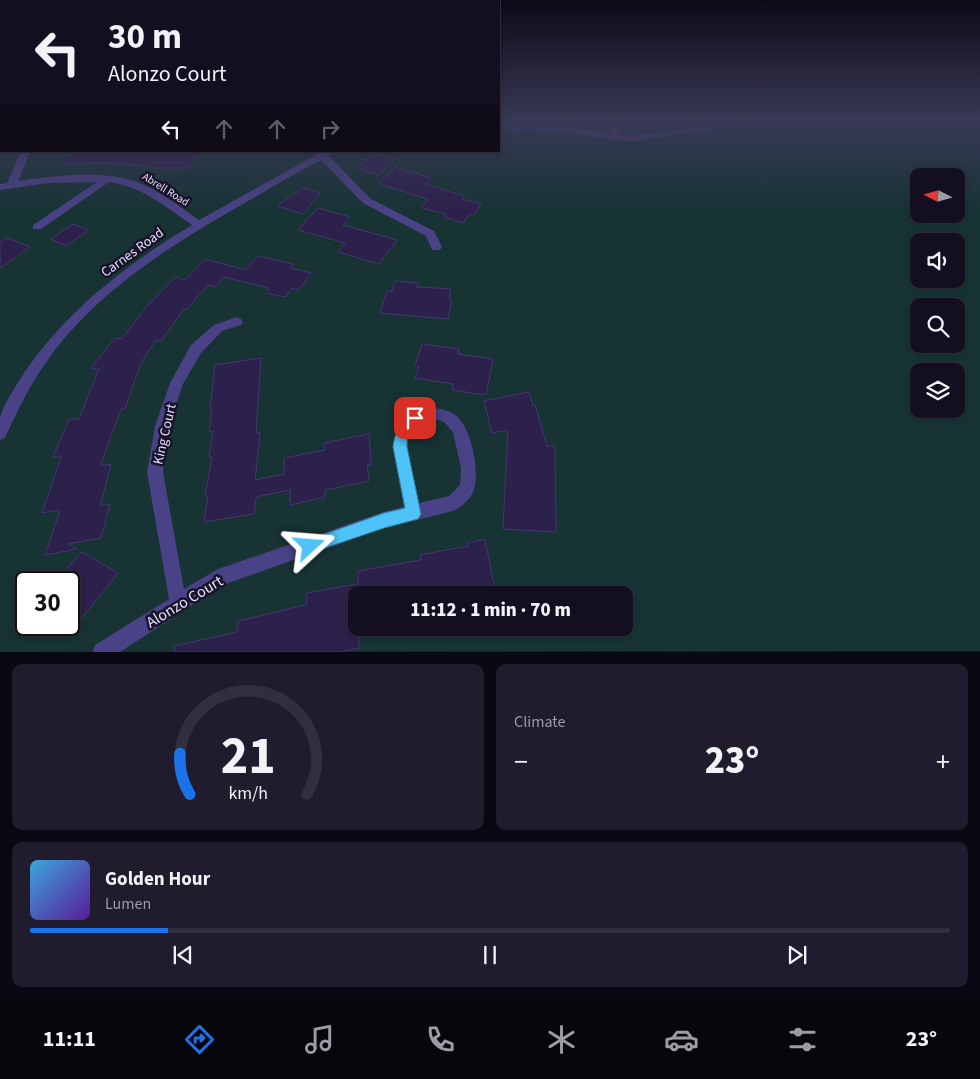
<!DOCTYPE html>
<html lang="en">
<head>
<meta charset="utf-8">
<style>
	:root { --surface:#130e20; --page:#201c2d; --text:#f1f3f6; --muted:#9d9ca5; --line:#322e3e; --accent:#1a73e8 }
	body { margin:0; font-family:"Source Sans 3",sans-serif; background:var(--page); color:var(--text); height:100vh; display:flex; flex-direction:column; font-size:19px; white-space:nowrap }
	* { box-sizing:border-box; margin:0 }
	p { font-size:16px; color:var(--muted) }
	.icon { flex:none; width:28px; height:28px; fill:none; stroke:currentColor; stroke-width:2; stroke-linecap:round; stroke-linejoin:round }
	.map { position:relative; height:652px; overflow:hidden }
	.drawer { display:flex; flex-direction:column; gap:12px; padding:12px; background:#0a0812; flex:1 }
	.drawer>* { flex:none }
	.top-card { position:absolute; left:0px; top:0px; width:500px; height:152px; box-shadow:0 2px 8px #0003,0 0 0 1px var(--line); background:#130e20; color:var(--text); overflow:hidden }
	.needle { width:32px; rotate:276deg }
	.buttons { position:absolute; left:910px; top:168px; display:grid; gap:10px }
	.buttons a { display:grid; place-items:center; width:55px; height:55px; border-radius:10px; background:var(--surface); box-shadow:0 2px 8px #0003,0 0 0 1px var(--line); font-size:25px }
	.speed { position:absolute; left:15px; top:571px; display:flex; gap:10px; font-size:25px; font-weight:700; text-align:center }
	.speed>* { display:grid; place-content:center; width:65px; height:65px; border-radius:50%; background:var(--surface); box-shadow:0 2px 8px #0003,0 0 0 1px var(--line); line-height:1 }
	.speed .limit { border:2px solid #111; border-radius:8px; background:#fff; color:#111 }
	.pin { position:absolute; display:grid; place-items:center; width:42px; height:42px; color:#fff; margin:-21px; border-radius:10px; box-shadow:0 2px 8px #0006 }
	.me { position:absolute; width:55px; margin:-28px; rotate:71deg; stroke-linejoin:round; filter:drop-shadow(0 0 4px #0008) }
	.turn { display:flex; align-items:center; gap:18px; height:105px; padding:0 25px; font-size:22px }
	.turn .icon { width:65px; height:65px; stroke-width:2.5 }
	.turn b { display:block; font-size:35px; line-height:42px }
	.lanes { display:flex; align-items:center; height:48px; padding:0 25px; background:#0003; justify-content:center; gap:25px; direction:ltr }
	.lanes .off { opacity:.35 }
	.big { font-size:38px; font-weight:800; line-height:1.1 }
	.drawer .widget { flex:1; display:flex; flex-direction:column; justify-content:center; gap:8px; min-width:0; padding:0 18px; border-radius:10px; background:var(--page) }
	.drawer .dial { align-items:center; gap:0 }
	.dial svg { height:130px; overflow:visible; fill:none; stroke:var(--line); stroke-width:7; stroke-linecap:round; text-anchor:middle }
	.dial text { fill:var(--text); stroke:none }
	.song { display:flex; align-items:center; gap:15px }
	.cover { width:60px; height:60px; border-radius:8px; background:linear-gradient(135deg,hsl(200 70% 55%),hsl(270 70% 35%)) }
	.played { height:5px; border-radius:2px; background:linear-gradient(90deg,var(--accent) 15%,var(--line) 15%) }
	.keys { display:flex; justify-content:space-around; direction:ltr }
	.heat { display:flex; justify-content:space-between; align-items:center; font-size:28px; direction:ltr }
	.drawer .tiles { flex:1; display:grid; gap:12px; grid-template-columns:1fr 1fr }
	.widget:last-child { grid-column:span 2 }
	.trip { position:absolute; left:348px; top:586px; width:285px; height:50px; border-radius:10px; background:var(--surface); box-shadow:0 2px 8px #0003,0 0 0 1px var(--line); font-weight:800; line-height:50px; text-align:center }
	.menu { display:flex; height:80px; justify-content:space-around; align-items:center; background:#08060d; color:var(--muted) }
	.menu .icon { width:35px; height:35px }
	.menu .selected { color:var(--accent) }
	.menu b { font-size:22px; color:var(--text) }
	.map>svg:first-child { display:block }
	.green { fill:#173334; fill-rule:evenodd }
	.building { fill:#2c214a; stroke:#463474 }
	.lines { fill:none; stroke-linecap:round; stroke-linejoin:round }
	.minor { fill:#494286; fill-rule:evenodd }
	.route { fill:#4fc3f7; stroke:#337fa1 }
	.labels { text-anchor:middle; stroke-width:5; stroke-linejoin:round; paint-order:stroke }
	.far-street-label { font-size:11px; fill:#e5dffd; stroke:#19132a }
	.street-label { font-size:14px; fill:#e5dffd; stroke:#19132a }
	.near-street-label { font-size:16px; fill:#e5dffd; stroke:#19132a }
</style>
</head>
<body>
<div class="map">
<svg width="980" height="652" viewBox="0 0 980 652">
	<rect width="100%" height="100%" fill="#19132a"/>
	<!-- green -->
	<path class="green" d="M0,121L1,151H499V121H980V651L0,652ZM919,176H956V214H919ZM919,241H956V279H919ZM919,306H956V344H919ZM919,371H956V409H919ZM26,582H69V625H26ZM356,595H624V628H356Z"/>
	<!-- building -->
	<path class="building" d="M73,151H199L190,168H149L150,166L104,163L63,164Z
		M373,153L394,159L379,175L358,168Z
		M395,167L431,178L425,184L464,196L462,199L481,204L474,215L469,214L463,223L444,217L446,214L422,208L428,199L379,184Z
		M303,188L320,193L303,214L278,206L293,193L296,194Z
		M318,208L350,217L343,225L397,240L379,264L338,252L345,243L298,230Z
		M73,224L89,230L66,246L51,239Z
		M7,238L30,247L0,268V242Z
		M258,256L293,264L290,268L311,273L299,290L292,288L285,297L266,293L269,288L224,277L215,287L208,285L186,310L184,309L161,341L156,340L141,363L125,409H121L100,466L111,464L100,506L110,504L101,538L68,544L77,549L45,555L60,510L42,513L61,457H53L69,419H79L99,369L91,368L115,338L122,339L147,306L175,277L185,280L205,259L246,270Z
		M395,281L418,283L417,287L451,289L449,299H452L448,319L380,313L387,291H392Z
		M422,344L459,349L458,354L493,359L486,395L452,390L453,384L415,378L419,366H415Z
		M261,358L256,433H260L255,480L284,474V458L325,450L324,443L369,434L371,464L367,465L369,481L325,490V497L290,505V490L260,496L256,498L254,514L204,522L208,496H205L212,457H209L213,431L209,432L212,410H210L215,365Z
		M529,392L533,406L535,405L547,446H555L556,532L503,529L508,430L492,433L484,401Z
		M485,539L496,595H358V571L421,560L420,555L468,546L467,543Z
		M82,552L118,573L69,634V582H55Z
		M356,584L359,648L341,652H175L174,646L237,632L238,621L306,605L307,593Z"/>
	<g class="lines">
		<!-- minor -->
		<path class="minor" d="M610,121H618V135C663,137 706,121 750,121L746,124L635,141L614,140L553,130L499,129V123L553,124L610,134Z
			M21,151H31L18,181C55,176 100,169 137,182C160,190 180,207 199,220L319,153L337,151L329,156L371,199L434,231L442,247L440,250H432L426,236L363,203L321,160C301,170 281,182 262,193C184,237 100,286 47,361C30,385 17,411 5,438L0,440C0,433 0,423 0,417C5,401 16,386 24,373C67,310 127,264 192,225C166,207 141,186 109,182L41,229H33V225L97,182L48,183L0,190V184L7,183Z
			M237,317L241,319L243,322L241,325L222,331L201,353L183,384L169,426L163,472L184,589L218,569L384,512L404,507L393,447C394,436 400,421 410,414C421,406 444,407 454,414C471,425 480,471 474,489C472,498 461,508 453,511L384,528L223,585L120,652H93L95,645L169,599L147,472L155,426L170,383L191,345L214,325ZM435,419L444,422L453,432L461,468L460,485L449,496L419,503L407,447C409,430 420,423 435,419Z"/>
	</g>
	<!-- sky -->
	<linearGradient id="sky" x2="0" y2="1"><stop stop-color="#0e0a17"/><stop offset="0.57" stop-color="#383955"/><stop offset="1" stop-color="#383955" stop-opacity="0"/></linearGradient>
	<rect width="980" height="212" fill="url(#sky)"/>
	<!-- route -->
	<path class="route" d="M415,412L419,414L421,418L407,438V447L421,514L418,519L384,528L310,553L305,551L303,546L305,541L384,513L405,508L393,447C394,435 402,417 415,412Z"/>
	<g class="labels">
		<!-- far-street labels -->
		<g class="far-street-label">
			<text transform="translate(166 189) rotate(32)" y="4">Abrell Road</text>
		</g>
		<!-- street labels -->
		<g class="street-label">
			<text transform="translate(132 252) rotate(-36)" y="5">Carnes Road</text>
			<text transform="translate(164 434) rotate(-77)" y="5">King Court</text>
		</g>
		<!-- near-street labels -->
		<g class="near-street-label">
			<text transform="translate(184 601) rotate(-31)" y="6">Alonzo Court</text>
		</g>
	</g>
</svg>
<div class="buttons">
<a><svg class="needle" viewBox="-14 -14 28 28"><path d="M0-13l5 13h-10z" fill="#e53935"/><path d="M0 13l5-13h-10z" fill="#9d9ca5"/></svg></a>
<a><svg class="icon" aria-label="sound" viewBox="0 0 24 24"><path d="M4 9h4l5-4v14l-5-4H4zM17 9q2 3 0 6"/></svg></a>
<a><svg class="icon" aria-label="search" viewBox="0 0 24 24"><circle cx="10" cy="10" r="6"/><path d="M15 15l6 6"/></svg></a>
<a><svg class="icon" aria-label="layers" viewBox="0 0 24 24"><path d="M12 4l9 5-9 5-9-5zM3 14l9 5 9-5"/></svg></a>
</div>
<div class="speed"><div class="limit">30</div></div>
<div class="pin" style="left:415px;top:418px;background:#d93025"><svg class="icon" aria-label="arrive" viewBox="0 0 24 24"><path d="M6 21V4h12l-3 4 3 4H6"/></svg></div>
<svg class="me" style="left:310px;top:546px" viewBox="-20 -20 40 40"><path d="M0-17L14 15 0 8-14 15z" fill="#4fc3f7" stroke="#fff" stroke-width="4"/></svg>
<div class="trip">11:12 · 1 min · 70 m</div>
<div class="top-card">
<div class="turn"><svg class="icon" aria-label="left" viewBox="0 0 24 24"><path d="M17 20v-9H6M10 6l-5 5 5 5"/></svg><div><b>30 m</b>Alonzo Court</div></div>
<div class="lanes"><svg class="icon" aria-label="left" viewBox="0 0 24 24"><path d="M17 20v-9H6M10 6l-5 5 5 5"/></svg><svg class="icon off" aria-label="ahead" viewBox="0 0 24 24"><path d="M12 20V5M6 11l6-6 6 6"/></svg><svg class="icon off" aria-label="ahead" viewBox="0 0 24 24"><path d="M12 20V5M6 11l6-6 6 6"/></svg><svg class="icon off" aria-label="right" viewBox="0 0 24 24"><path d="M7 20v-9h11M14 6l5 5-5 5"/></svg></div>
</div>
</div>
<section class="drawer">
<div class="tiles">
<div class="widget dial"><svg viewBox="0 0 100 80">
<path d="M14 69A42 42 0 1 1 86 69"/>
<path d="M14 69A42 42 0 0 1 8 44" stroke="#1a73e8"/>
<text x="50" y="56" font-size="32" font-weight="700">21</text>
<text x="50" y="72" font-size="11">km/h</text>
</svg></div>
<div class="widget"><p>Climate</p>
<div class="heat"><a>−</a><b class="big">23°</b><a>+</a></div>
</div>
<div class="widget">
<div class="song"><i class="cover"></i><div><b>Golden Hour</b><p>Lumen</p></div></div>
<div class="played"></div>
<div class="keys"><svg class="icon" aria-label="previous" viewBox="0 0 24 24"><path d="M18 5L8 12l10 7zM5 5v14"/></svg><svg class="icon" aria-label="pause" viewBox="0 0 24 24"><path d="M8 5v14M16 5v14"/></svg><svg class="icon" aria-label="next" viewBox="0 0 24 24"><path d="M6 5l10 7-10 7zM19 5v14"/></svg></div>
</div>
</div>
</section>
<nav class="menu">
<b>11:11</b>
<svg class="icon selected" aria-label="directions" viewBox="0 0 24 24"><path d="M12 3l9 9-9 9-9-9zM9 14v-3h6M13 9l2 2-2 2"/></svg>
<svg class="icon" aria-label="music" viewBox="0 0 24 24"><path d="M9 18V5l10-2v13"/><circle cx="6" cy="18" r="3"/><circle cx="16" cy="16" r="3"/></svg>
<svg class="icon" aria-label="phone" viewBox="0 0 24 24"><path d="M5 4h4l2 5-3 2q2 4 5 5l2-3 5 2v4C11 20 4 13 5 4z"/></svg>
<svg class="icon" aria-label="climate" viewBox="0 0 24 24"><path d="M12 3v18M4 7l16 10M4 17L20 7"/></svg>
<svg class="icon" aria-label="car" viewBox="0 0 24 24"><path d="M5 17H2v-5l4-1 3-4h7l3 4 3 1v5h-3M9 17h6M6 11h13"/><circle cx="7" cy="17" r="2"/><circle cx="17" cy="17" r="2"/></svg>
<svg class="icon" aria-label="filters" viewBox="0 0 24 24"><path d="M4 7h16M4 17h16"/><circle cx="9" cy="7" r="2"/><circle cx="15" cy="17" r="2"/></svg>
<b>23°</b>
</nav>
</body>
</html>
